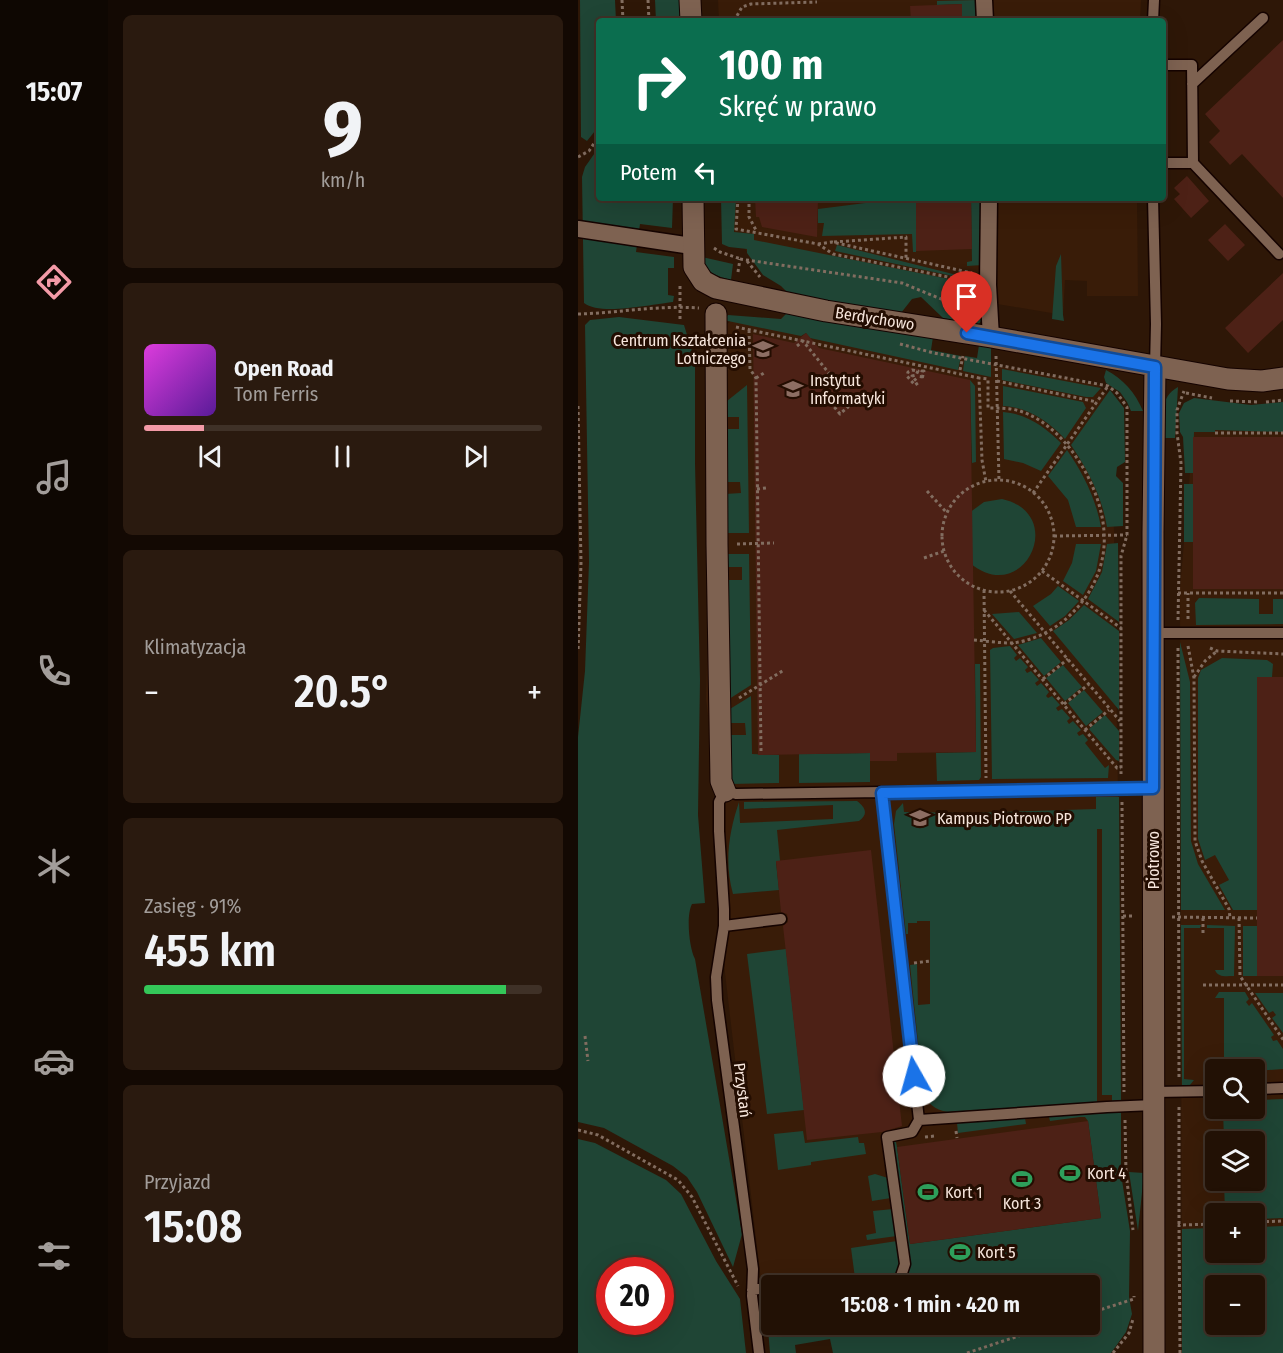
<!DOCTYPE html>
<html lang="pl">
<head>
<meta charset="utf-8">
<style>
	:root { --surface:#221105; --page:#2a1a0f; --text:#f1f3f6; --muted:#a29d9a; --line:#3f3127; --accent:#f39aa7 }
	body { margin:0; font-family:"Fira Sans Condensed",sans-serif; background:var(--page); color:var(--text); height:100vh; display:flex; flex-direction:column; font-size:22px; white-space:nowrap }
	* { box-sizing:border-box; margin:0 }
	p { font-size:20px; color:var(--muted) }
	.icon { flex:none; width:33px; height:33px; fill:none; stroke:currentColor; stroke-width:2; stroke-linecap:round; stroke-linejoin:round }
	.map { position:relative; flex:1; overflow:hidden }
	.side { display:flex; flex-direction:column; gap:15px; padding:15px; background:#130903; width:470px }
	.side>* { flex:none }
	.banner { position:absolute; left:18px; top:18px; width:570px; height:183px; border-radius:6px; box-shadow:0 6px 24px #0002,0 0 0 2px var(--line); background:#0b6e4f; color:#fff; overflow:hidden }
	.tools { position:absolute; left:627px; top:1059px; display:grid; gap:12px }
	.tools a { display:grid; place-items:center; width:60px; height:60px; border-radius:6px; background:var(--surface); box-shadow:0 6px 24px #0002,0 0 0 2px var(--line); font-size:30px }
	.speed { position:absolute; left:18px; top:1257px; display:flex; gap:12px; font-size:30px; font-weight:700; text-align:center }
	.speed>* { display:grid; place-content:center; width:78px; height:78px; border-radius:50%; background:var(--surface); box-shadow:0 6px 24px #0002,0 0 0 2px var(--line); line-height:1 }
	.speed .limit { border:9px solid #d22; background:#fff; color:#111 }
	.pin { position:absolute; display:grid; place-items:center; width:51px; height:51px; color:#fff; margin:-62px -26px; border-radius:50% 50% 50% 0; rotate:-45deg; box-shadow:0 0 6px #0007 }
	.pin .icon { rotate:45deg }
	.me { position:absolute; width:66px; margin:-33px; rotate:353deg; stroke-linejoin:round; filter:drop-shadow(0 0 4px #0008) }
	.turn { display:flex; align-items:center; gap:21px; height:126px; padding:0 24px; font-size:27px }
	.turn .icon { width:78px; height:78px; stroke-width:2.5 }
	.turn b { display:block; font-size:42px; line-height:51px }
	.then { display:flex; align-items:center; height:57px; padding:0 24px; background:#0003; gap:12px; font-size:22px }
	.big { font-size:45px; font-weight:600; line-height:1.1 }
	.side .card { flex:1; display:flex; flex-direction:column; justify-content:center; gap:9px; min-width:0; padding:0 21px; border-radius:9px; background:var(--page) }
	.side .dial { align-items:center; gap:0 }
	.dial b { font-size:78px; line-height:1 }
	.song { display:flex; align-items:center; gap:18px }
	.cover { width:72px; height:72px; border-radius:9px; background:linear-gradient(135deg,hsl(300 70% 55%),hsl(270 70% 35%)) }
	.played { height:6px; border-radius:3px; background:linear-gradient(90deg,var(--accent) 15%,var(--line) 15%) }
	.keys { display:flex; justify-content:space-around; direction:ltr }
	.heat { display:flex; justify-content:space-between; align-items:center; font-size:33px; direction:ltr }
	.charge { height:9px; border-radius:4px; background:linear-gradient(90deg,#34c759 91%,var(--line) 0) }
	.trip { position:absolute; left:183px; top:1275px; width:339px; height:60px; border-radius:6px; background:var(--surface); box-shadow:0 6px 24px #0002,0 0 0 2px var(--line); font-weight:600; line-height:60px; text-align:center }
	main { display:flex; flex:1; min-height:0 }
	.tabs { display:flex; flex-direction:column; width:108px; justify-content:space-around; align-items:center; background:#0e0702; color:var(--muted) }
	.tabs .icon { width:42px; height:42px }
	.tabs .selected { color:var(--accent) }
	.tabs b { font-size:27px; color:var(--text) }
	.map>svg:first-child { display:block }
	.built { fill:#391c08; fill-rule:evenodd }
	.green { fill:#1f4535; fill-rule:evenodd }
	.building { fill:#4d2116 }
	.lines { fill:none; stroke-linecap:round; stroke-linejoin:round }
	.service-casing { stroke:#150300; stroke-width:13 }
	.pedestrian-casing { stroke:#150300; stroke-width:19 }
	.minor-casing { stroke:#150300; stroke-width:23 }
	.path { stroke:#826d60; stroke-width:3; stroke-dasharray:3 3; stroke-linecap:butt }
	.service { stroke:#7e6251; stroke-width:10 }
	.pedestrian { stroke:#7e6251; stroke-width:16 }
	.minor { stroke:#7e6251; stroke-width:21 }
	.route-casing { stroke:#114b97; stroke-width:15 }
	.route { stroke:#1a73e8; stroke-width:10 }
	.labels { text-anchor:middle; stroke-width:6; stroke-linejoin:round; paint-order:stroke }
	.street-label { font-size:16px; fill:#f7e6dc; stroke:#230d01 }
	.poi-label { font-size:16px; fill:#f7e6dc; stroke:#230d01; text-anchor:start }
</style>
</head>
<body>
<main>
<nav class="tabs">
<b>15:07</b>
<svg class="icon selected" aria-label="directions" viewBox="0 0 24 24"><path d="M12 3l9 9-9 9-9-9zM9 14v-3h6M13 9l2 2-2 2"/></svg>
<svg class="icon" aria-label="music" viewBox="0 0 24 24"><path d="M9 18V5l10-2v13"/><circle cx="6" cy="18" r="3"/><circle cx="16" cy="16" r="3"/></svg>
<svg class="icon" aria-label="phone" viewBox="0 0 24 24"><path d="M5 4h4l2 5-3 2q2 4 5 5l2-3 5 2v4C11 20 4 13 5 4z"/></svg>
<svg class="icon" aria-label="climate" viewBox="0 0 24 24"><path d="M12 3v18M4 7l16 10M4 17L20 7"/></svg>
<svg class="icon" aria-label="car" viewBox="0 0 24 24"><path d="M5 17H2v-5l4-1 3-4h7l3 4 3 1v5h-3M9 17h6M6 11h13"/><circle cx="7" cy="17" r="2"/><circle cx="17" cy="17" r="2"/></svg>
<svg class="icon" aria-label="filters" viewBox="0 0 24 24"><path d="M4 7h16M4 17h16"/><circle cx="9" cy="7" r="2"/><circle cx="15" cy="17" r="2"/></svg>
</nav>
<section class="side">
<div class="card dial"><b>9</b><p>km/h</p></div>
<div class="card">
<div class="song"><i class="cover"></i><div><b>Open Road</b><p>Tom Ferris</p></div></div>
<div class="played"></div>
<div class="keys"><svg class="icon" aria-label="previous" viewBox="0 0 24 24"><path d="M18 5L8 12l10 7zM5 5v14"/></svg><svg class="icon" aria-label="pause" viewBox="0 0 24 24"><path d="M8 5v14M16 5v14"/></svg><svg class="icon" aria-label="next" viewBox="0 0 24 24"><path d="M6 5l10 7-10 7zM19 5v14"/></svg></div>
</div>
<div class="card"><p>Klimatyzacja</p>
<div class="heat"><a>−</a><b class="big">20.5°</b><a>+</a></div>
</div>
<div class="card"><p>Zasięg · 91%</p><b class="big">455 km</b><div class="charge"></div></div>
<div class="card"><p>Przyjazd</p><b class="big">15:08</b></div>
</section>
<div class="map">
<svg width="706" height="1353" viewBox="0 0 706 1353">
	<rect width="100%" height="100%" fill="#2e1707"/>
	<!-- built -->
	<path class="built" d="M140,0H563L562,21H141Z
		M147,198H559L560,296H509V281L487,280L485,315L324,288L173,258L148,219Z
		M157,318L520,384L534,401L542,926L540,1298L512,1286H194L193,1306H186L147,973L138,832L144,830L128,699L138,332Z
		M615,411L705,412V1353H604L602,589L615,437ZM638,1070H676V1108H638ZM638,1142H676V1180H638ZM638,1214H676V1252H638ZM638,1286H676V1324H638Z"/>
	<!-- green -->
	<path class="green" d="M2,0H37L38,21H21V126L9,141L3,137Z
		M77,0H104V21H78Z
		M399,0L401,21L384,19V4L359,5V1Z
		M21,147V198H95L94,228L62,224L58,252L96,257V268H90V295L96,296L95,302C75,304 22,316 6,303L4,177L7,167Z
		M143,198H158L156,232L176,234V240L401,285L403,286L405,318L401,324L397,325L365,318L343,297L334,299L323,313L212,295L203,286L185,275L169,253V249L151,247L144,244Z
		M327,198H338V252H335L334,234L244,236L246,223H240V209Z
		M393,198H403L405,265L389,266V262L394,261Z
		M259,245L383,276L384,278L257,251Z
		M483,254L485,315L486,321L474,319L478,266Z
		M124,257L155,264L153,280C139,276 127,273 124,257Z
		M211,311L355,337L353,350L383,356L380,370L232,338L228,333L223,336L145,320L150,315L203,319Z
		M41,317L106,325L117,361V463L122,680L120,815L127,903L114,904C108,915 111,948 117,959L164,1234L155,1267L119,1192L109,1177L95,1166L26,1128L0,1122V737L7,671L11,562L7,325L12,320Z
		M401,345L413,347V377L385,371L387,356L399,358Z
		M424,369L523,388L515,397H508L424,380Z
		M528,370C545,379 557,392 565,411H553L549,402L542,392L528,383L526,377Z
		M392,380L397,386L398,462L394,463Z
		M169,385L171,533H147V494L163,493L162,482H146V429H161V417H145L144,405Z
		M425,386L505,402L508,408L487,439C470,421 450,407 425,406Z
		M600,387L597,438H585C585,419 580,398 600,387Z
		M532,390L546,408L547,462L539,467L538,476L545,483V526L529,527C524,497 510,470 493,445Z
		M616,398L673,405L705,402V432L637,430V432H616L615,473H607L605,437L602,432L601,413L606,403Z
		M425,412C449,414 467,427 483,443L463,471L445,463L426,459Z
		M489,450C505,473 518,499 523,527H498L490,500L470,476Z
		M606,484H615V542H606Z
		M424,499C491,514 445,608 392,563L391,513L406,502Z
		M540,543L541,622L510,599L524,572L529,544Z
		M498,544H523L518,571L505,595L485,581L494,563Z
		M147,554H171L173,685L148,701V580H164V567H148Z
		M480,586L501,601L487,616L472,626L455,606L473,594Z
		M621,598L681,599V614H695V599H705V624L618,625L617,603Z
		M506,605L541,631V710L475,631L491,620Z
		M441,612L459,633L436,639L414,614Z
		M463,638L483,662L466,676L440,645Z
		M602,642L612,682L613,841L620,864L647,910H603Z
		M432,646L439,655L436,658L438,661L442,658L450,667L447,670L449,673L453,671L461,680L457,683L459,686L463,683L471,692L468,696L470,698L474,696L482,705L478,708L480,711L484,709L492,718L489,721L491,724L495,721L503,730L499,733L501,736L505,734L510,740L507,743L527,768L531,765L530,778L414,779L412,650L415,648Z
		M644,658L689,660L695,664L694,677H679V910H655L641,885L651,880L637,855L627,860L620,839V678L623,670Z
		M397,664H402L403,777L401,780L359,781L358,753L398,752Z
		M485,665L504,687L487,701L468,678Z
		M506,690L525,712L508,726L490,703Z
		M173,696L174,754L201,755V783L153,784L151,735H168L167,723H151L147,712Z
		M527,715L541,731V761L538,760L511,729Z
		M292,753V782L221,783V754Z
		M518,797H541L543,1100L534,1101V1095H524V829H519V1102L370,1112C356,1110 348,1103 346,1089H352L353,1080H344L332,965L339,964L340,1005L352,1004V921H339V923H330V934H328L316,824L318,811L325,803L326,812L391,813L518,809Z
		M279,801C287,807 291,814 281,821L199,830L202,861L198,862L201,890L155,894C146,862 151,832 161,802L162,823L255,819V805L166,809V802Z
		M603,925H623L622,928H606V1079L616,1080L612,1085H604Z
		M629,925L657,926L656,976C649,976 640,978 637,970H646V928H629Z
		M665,926H679V976H665Z
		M208,949L226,1110L189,1114L169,954Z
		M641,992H667L671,999L668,1002L671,1006L674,1003L696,1035L693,1037L695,1041L699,1040L705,1049V1069L677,1071L676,1070L646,1069V998H637Z
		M677,993H705V1033L694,1018L698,1015L695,1011L691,1013Z
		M705,1099V1218L677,1219L676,1214L647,1213L646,1181L676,1180V1142L646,1141L645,1109L676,1108L677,1100Z
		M543,1112V1174L552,1231L551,1297L554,1314L548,1332L533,1353H255L252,1339L217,1345L218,1353H192L188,1305L193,1300L194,1324H512V1286L322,1285L328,1277L330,1270L315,1142H318L319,1147L332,1244L523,1218L510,1121L507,1117H502L472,1121L471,1117Z
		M447,1118L448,1124L380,1133L379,1123Z
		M225,1131L227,1143L280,1137L281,1143H286L288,1154L233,1162V1165L200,1170L196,1134Z
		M0,1139L17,1143L88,1180L103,1194L138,1261L162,1299L168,1353H0ZM82,1270V1322H32V1270Z
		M551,1172L566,1173L560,1231Z
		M297,1174L310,1178L313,1198L294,1201L290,1176Z
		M315,1209L319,1236L289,1240L288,1235L298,1233L295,1211Z
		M705,1226V1353H604V1229L637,1228L638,1252H676L677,1227ZM638,1286H676V1324H638Z
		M319,1241C322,1259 324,1274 307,1285L221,1284V1281L277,1278L273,1248Z"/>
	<!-- building -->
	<path class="building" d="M384,4V21H333L332,6Z
		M705,40V198L664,154L652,165L631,142L642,131L627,114Z
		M609,176L631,201L613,218L596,199L602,194L596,188Z
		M177,198H240L239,237L184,227L181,217H178Z
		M338,198H393L394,249L338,251Z
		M647,224L667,245L650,261L630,240Z
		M705,273V320L670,353L647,328Z
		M228,333L241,348L392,380L398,752L319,753V761H292V753L180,755L175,334L216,343Z
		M615,437H705V589H615Z
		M679,677H705V976H679Z
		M293,850L324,1126L304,1132L229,1140L205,926L210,922V919L209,914L203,912L198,861Z
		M510,1121L523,1218L332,1244L319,1147Z"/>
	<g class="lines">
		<!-- service casing -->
		<g class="service-casing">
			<path id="service" d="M575,21L576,0
				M585,65H614L615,163H585
				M614,84L685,18
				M615,163L701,254
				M575,198L578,324L577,367
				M575,633H706
				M304,793L341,1120L529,1107L576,1105
				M146,926L203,919
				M676,1089L706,1088
				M576,1092L638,1091
				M204,1286H208
				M315,1286L322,1279L327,1264L309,1137L334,1132L341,1120
				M174,1290L194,1287
				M181,1353L174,1296L175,1269L139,1000L138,977L146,926V909L141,831V802L147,791L158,794L575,788"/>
		</g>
		<!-- pedestrian casing -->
		<g class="pedestrian-casing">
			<path id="pedestrian" d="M406,0L407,21
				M411,198L410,285L413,337
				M0,229L107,245"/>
		</g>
		<!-- minor casing -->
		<g class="minor-casing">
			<path id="minor" d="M112,0L113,21
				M115,198L116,267L125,281L138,288L248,311L413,337L650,379L684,381L706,378
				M138,314L139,544L143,781L147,791
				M576,1353L575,533L577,367"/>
		</g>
		<!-- path -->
		<path class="path" d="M44,0L45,21
			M70,0L71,21
			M156,21L164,7L173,4L239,2
			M0,157L11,151L21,136
			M160,198L158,229L240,244L255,254L395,282
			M171,198V217L179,232
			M256,242L328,237V259
			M240,244L254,242L394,273
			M136,248L142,252L163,259
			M162,259L324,283L395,312
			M169,261L182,277
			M160,272L162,259
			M0,314C40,313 80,305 121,308
			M102,319V284
			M158,327L401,378L404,460L408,482
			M171,330L172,369L178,378L183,751
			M322,344L356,353L530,386L539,393L549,407V535L543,556V774
			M219,346L225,341L254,377
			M418,356L421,481
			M334,370L340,371L338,375L334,376L340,383L337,385L329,376L330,372Z
			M382,370L385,356
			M344,371H346L344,379H343Z
			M178,378L186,373
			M419,381L519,402
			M608,393L634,398
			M261,397L270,407L262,414L253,403Z
			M652,401L681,402
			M688,402L706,400
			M0,406L3,563L0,651
			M637,433H706
			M364 536a56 56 0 1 1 112 0a56 56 0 1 1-112 0Z
			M179,489L188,488
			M349,491L369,513
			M455,493L530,386
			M476,536L549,535
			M159,544L196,543
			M346,558L366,551
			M464,571L543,628
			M406,590L408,778
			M432,591L542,721
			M600,593H706
			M406,610L539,768H543
			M610,619V593
			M600,620L603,463L599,433V410L606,391
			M396,640C408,641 421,643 433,643C450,642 470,633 483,623C507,604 524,577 526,546C530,496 491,427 442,411C432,408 421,408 410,408V379L401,378
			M610,646L616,678L617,841L624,861L651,909L652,918
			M600,648L601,1079
			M632,648L639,651L706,654
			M616,677L627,661L639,651
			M465,679L490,659
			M161,698L206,670
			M486,704L511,684
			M507,730L531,710
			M544,802L546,1092
			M545,916H557
			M594,917L679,918
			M661,918L662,976L706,1041
			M625,933V917
			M336,963L352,961
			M625,985H706
			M7,1036L10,1061
			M601,1107V1225
			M547,1120L548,1173L555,1230
			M0,1130L20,1135L100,1180L114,1197L160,1286
			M378,1131L379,1138
			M347,1137L357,1136
			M676,1222L706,1221
			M512,1313L556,1299V1296
			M389,1353L477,1324
			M535,1353L551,1333L555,1319
			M602,1353L601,1225L638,1224"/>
		<!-- service -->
		<use href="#service" class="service"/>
		<!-- pedestrian -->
		<use href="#pedestrian" class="pedestrian"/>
		<!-- minor -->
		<use href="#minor" class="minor"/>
	</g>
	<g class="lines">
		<!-- route casing -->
		<g class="route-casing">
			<path id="route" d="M336,1076L304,793L575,788L577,367L389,333"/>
		</g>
		<!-- route -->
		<use href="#route" class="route"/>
	</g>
	<!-- icons -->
	<defs>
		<g id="university-bare" transform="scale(1.62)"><path d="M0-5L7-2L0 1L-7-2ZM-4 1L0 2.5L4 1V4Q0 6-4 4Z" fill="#8d6e63" stroke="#230d01" stroke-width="2.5" paint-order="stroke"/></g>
		<g id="stadium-bare" transform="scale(1.62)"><path d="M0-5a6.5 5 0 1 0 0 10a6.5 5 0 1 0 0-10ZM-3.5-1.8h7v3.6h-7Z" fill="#2e9e5b" stroke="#230d01" stroke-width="2.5" paint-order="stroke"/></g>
	</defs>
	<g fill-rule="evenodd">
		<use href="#university-bare" x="185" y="349"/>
		<use href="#university-bare" x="215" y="389"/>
		<use href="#university-bare" x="342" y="818"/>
		<use href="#stadium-bare" x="492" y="1173"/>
		<use href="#stadium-bare" x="444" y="1179"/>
		<use href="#stadium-bare" x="350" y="1192"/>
		<use href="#stadium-bare" x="382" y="1252"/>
	</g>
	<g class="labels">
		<!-- street labels -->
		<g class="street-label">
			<text transform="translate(297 318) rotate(9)" y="6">Berdychowo</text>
			<text transform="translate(575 860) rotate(-90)" y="6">Piotrowo</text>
			<text transform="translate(165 1090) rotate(83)" y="6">Przystań</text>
		</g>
		<!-- poi labels -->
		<g class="poi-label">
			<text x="168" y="346" text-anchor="end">Centrum Kształcenia<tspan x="168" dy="18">Lotniczego</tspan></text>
			<text x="232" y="386">Instytut<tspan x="232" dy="18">Informatyki</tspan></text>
			<text x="359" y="824">Kampus Piotrowo PP</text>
			<text x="509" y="1179">Kort 4</text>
			<text x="367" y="1198">Kort 1</text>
			<text x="444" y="1209" text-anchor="middle">Kort 3</text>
			<text x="399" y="1258">Kort 5</text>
		</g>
	</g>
</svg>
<div class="tools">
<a><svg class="icon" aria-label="search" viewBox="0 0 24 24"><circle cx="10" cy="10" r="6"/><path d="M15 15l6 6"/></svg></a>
<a><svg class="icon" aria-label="layers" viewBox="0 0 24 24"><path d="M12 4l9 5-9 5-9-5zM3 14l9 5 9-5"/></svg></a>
<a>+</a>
<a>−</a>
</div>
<div class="speed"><div class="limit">20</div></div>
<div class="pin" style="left:389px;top:333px;background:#d93025"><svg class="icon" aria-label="arrive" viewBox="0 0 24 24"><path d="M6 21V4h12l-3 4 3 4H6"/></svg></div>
<svg class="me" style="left:336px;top:1076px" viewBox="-20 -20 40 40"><circle r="19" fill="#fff"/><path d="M0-13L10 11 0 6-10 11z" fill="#1a73e8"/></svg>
<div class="trip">15:08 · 1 min · 420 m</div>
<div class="banner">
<div class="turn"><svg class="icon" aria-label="right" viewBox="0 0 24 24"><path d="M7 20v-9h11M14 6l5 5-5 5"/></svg><div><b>100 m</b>Skręć w prawo</div></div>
<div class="then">Potem<svg class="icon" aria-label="left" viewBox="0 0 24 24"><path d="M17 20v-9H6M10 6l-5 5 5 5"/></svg></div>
</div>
</div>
</main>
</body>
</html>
